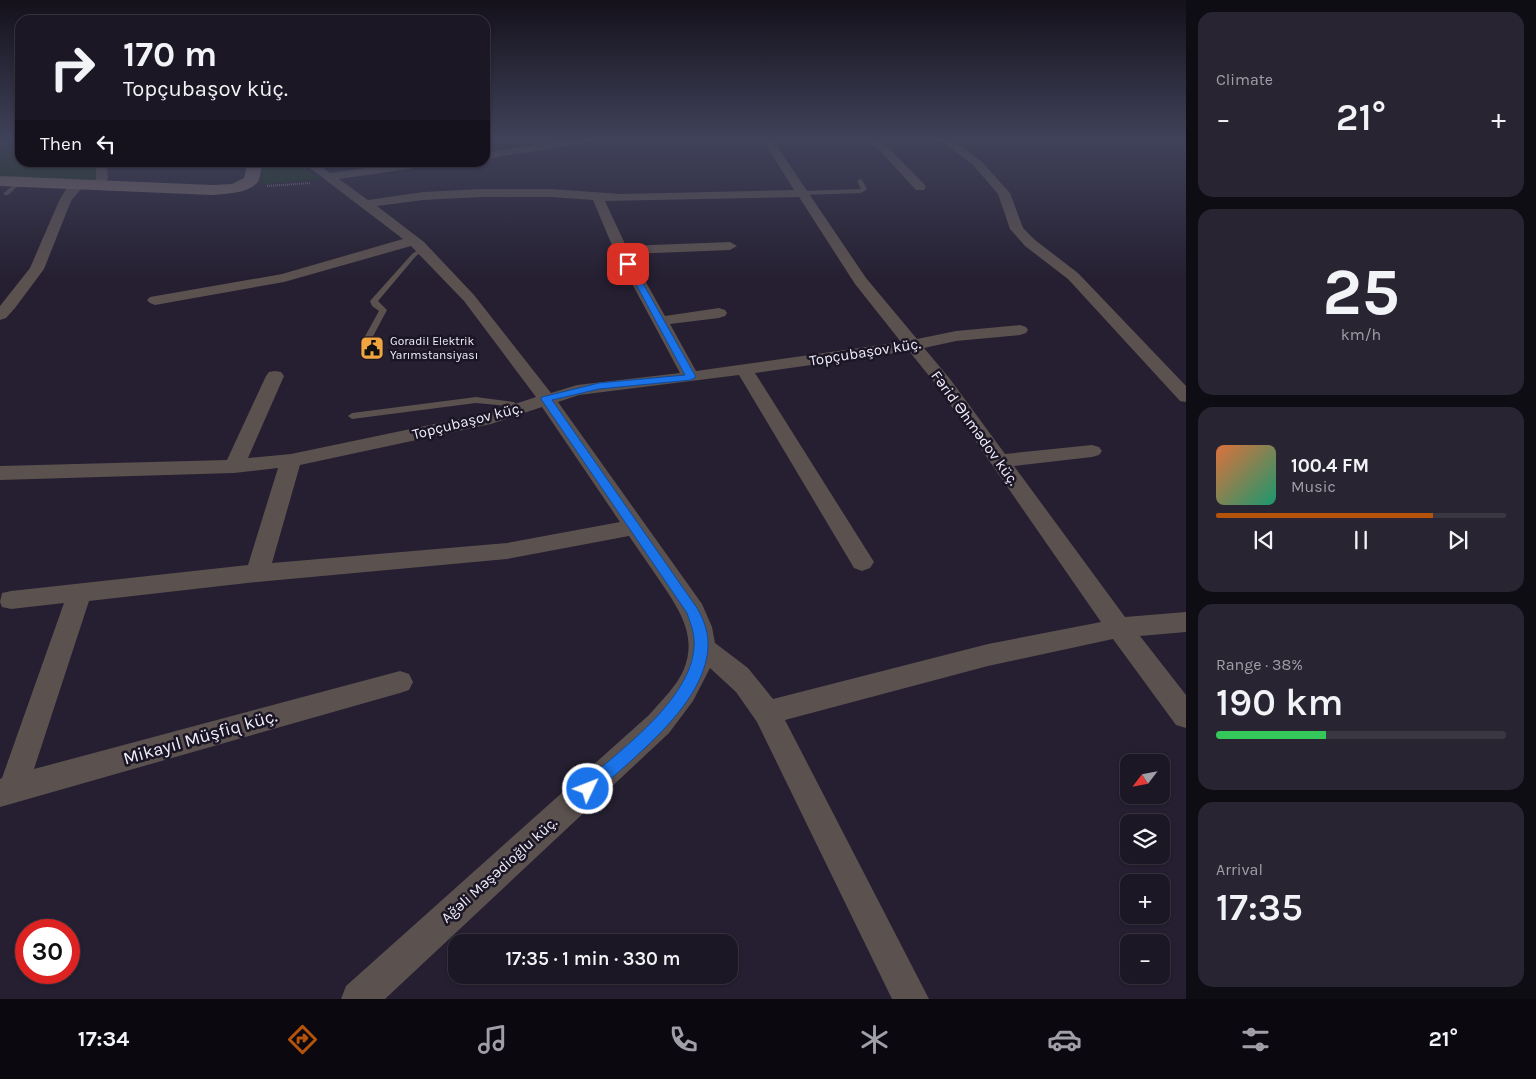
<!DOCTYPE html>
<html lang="en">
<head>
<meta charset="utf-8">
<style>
	:root { --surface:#1c1725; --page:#292432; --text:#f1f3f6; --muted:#a09fa7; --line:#3a3642; --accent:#b45309 }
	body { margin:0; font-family:Karla,sans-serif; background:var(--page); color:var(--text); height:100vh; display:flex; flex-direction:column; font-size:19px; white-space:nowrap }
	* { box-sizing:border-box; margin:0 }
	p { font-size:16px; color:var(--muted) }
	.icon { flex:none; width:28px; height:28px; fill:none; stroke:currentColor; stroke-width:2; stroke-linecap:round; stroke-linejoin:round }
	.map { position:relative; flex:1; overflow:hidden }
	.side { display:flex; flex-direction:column; gap:12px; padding:12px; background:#0f0d14; width:350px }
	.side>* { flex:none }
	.hud { position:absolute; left:15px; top:15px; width:475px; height:152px; border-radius:15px; box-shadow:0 1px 4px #0004,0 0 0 1px var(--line); background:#1c1725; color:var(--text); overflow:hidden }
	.needle { width:32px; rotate:238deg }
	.controls { position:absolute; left:1120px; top:754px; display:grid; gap:10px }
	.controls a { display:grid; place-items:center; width:50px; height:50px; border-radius:10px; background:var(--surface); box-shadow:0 1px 4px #0004,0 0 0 1px var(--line); font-size:25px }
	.speed { position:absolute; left:15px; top:919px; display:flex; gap:10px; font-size:25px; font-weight:700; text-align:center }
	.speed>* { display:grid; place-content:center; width:65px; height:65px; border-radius:50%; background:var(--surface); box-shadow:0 1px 4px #0004,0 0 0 1px var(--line); line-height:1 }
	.speed .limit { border:8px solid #d22; background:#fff; color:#111 }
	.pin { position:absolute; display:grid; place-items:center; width:42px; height:42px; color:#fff; margin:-21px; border-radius:10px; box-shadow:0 2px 8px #0006 }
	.me { position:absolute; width:55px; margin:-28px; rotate:47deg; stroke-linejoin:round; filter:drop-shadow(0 0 4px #0008) }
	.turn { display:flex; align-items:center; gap:18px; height:105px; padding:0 25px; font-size:22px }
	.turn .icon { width:65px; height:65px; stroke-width:2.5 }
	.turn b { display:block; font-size:35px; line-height:42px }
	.then { display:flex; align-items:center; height:48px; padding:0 25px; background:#0003; gap:10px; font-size:19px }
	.big { font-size:38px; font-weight:600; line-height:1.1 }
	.side .widget { flex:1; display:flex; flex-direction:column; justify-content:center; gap:8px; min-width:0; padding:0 18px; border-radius:15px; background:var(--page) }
	.side .dial { align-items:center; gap:0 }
	.dial b { font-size:65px; line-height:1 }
	.song { display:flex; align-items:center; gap:15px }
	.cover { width:60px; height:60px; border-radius:8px; background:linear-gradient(135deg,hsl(20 70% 55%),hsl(160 70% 35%)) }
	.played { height:5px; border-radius:2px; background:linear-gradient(90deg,var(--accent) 75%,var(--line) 75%) }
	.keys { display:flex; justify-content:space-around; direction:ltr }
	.heat { display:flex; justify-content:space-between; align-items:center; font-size:28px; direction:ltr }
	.charge { height:8px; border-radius:4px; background:linear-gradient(90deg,#34c759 38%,var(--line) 0) }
	.trip { position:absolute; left:448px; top:934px; width:290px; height:50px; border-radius:15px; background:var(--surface); box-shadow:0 1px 4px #0004,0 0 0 1px var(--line); font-weight:600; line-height:50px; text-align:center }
	.tab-bar { display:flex; height:80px; justify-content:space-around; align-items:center; background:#0b090f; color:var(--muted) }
	.tab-bar .icon { width:35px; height:35px }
	.tab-bar .on { color:var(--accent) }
	.tab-bar b { font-size:22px; color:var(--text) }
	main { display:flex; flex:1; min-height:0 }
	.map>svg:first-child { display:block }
	.green { fill:#183616 }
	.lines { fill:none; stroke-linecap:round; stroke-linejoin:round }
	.path { stroke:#837e8d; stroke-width:2; stroke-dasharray:1 1; stroke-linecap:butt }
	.lane { fill:#5b514f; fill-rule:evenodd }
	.street { fill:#5b514f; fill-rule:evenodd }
	.secondary { fill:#7b6a67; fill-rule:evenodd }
	.route { fill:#1a73e8; stroke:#114b97 }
	.labels { text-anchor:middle; stroke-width:5; stroke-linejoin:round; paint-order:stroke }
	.far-poi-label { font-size:12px; fill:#f0edf9; stroke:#1b1626; text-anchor:start }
	.street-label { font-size:15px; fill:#f0edf9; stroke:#1b1626 }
	.near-street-label { font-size:18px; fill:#f0edf9; stroke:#1b1626 }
</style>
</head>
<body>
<main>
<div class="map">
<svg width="1186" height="999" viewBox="0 0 1186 999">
	<rect width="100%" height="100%" fill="#251f31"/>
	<!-- green -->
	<path class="green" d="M20,139V162L94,163L100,178L96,182L0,180V142Z
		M263,163H297L321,179L261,184Z"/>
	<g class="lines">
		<!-- path -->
		<path class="path" d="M267,186L311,183"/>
		<!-- lane -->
		<path class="lane" d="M860,179L862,180L867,189L861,193L803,195L800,193L803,191L860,189H861L857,181Z
			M19,180L22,182L21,183L8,195H4V193Z
			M421,248L426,249L416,256L378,301L387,310L371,340H365L364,338L379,311L372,306L370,301L412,254Z
			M476,397L514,402L522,410L518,413L508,406L476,403L352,419L348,416L352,413Z"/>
		<!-- street -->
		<path class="street" d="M0,139H20V141L0,145Z
			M573,139H597L592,142L485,159V153Z
			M762,139H772L866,278L917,339L956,331L1020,325L1026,327L1028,330L1026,333L1020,335L956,341L924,348L950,379L1005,454L1092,445L1099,447L1102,451L1099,455L1092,457L1014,466L1125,617L1186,612V632L1140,636L1186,695V728L1176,725L1113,639L988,666L785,720L929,999H892L757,722L736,692L710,668L693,701L669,733L385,999H341L346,986L649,715C661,701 677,686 684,669C697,636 680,611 662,584C651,568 640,552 629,536L507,559L257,582L89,601L34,769L400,671L409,674L413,682L409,690L400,693L0,807V779L2,778L64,603L11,609L2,607L0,602L2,593L11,591L248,565L278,468L234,473L0,480V466L227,460L266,376L269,372L275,371L281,372L284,376L248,458L291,454L487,413L536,397L464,301L411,246L284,282L155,305L150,303L147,300L150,297L282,274L403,239L302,162H315L330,173L407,162H440L435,165L339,179L368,200L423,192L481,189H551L621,194L794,190ZM481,197H551L593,200L614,250L680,373L577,385L551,393L474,295L424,242L377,206L423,200ZM799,197L855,284L901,342L696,371L670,324L719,318L725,316L727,313L725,310L719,308L665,316L630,254L730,250L737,246L730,242L626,246L605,201ZM909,351L938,387L1101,622L988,644L773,699L748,668L715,643L712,627L702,604L558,402L579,395L739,375L854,568L862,571L870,568L874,562L755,373ZM542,407L620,522L507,543L272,563L300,465L491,424Z
			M869,139H880L924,184L926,187L924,190H916Z
			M939,139H951L981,161L1010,193L1023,228L1035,240L1078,273L1186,386V402L1180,401L1068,279L1025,246L1010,229L998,194L973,165Z
			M96,162H108L107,165L108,178L102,189L98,190L92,186L96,178Z
			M78,181L84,185L71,201L44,269L15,308L6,318L0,320V306L30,268L59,201L66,189Z"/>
		<!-- secondary -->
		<path class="secondary" d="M248,162H262C261,168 261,178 257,183C246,194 227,193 213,195L0,186V176L213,185L232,184L244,178Z"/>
	</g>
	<!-- sky -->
	<linearGradient id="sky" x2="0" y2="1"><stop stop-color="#14111b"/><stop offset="0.5" stop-color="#40425a"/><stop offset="1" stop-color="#40425a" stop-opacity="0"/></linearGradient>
	<rect width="1186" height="279" fill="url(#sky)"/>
	<!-- route -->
	<path class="route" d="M628,262L632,264L696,377L691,380L599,389L552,400L697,608C704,620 709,633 708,648C704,706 633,757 593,795L588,797L582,795L580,789L582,784C619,751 691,700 694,647C695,634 691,625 687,613L541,399L542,397L599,383L685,375L625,264Z"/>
	<!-- icons -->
	<defs>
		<g id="civic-square" transform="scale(1.25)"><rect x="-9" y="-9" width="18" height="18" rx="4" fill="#f1a540" stroke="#1b1626"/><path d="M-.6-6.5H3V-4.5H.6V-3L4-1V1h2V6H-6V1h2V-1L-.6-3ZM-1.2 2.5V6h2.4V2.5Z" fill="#111"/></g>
	</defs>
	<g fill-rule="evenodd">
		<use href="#civic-square" x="372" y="348"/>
	</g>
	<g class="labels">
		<!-- far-poi labels -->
		<g class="far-poi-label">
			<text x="390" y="345">Goradil Elektrik<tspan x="390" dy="14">Yarımstansiyası</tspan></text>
		</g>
		<!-- street labels -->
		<g class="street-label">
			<text transform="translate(865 352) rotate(-9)" y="5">Topçubaşov küç.</text>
			<text transform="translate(467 421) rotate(-14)" y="5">Topçubaşov küç.</text>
			<text transform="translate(975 428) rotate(54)" y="5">Fərid Əhmədov küç.</text>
			<text transform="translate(499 870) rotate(-42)" y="5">Ağəli Məşədioğlu küç.</text>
		</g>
		<!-- near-street labels -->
		<g class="near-street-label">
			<text transform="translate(200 737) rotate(-16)" y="6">Mikayıl Müşfiq küç.</text>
		</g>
	</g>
</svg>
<div class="controls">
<a><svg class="needle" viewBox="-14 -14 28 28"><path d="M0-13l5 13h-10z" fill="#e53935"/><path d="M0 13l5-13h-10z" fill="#a09fa7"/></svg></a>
<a><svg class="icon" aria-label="layers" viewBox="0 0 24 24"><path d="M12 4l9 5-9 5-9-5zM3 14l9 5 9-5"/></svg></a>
<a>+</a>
<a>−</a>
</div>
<div class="speed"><div class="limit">30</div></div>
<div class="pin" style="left:628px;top:264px;background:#d93025"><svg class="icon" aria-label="arrive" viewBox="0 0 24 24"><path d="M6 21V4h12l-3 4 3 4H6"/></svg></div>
<svg class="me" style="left:588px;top:789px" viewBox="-20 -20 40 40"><circle r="17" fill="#1a73e8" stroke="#fff" stroke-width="3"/><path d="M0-11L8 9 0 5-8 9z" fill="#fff"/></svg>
<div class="trip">17:35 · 1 min · 330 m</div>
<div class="hud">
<div class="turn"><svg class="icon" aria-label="right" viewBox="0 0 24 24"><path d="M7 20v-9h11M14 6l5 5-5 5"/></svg><div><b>170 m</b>Topçubaşov küç.</div></div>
<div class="then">Then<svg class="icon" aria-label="left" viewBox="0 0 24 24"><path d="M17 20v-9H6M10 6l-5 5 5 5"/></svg></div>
</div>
</div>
<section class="side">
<div class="widget"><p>Climate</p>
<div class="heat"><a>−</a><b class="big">21°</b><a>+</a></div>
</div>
<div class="widget dial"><b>25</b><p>km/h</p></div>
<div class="widget">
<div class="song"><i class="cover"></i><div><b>100.4 FM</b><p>Music</p></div></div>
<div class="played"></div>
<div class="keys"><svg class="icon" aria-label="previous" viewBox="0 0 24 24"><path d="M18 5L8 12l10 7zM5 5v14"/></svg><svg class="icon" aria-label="pause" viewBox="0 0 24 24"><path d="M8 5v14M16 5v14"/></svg><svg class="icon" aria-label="next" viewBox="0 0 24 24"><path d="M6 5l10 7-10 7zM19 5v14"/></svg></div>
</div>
<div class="widget"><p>Range · 38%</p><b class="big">190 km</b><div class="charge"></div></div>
<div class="widget"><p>Arrival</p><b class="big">17:35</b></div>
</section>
</main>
<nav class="tab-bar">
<b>17:34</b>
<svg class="icon on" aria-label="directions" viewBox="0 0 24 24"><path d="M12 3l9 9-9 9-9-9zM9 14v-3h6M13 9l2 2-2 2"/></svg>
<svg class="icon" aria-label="music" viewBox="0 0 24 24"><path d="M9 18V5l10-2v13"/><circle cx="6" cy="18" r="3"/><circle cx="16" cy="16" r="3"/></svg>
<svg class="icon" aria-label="phone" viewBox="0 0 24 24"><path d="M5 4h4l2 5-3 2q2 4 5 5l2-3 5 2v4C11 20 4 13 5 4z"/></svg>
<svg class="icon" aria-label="climate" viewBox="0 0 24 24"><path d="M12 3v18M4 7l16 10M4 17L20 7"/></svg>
<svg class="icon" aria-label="car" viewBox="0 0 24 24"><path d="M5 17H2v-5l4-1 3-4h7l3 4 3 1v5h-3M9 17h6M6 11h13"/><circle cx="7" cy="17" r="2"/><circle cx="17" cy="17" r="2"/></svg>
<svg class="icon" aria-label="filters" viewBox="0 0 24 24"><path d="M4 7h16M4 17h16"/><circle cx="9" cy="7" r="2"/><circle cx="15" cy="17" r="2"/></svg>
<b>21°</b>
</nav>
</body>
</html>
